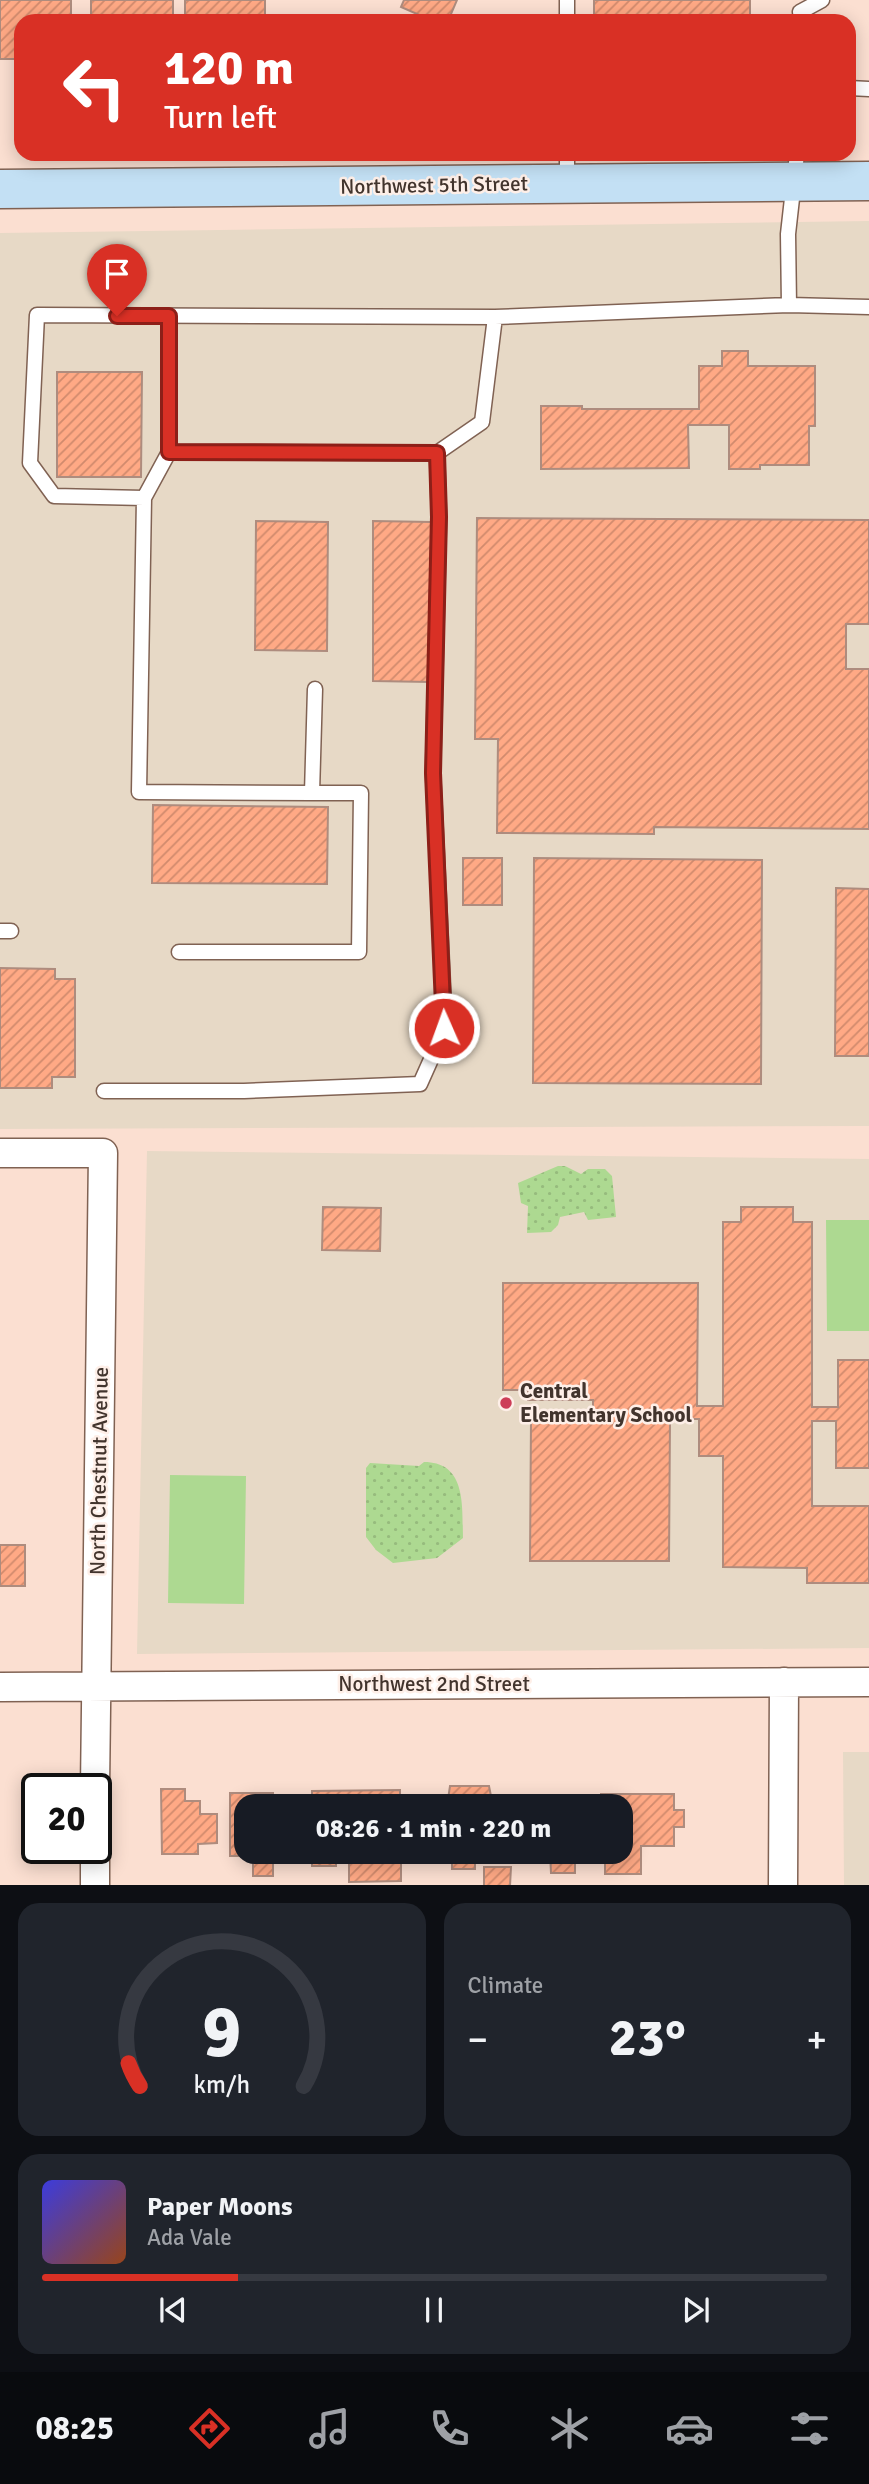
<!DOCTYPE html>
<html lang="en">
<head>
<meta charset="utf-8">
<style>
	:root { --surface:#171b24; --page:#20242c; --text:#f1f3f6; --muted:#9ea1a6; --line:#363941; --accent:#d93025 }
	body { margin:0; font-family:Signika,sans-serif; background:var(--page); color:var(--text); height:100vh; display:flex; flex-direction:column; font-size:26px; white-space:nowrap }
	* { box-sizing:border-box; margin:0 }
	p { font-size:23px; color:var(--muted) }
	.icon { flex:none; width:38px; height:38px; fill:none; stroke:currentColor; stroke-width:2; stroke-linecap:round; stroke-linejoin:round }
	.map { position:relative; height:1885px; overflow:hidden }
	.sheet { display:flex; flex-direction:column; gap:18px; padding:18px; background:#0d0f14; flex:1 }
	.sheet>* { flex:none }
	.banner { position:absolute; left:14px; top:14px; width:842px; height:147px; border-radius:21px; box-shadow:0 4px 18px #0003; background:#d93025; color:#fff; overflow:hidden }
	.speed { position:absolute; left:21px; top:1773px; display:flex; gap:14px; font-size:35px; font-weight:700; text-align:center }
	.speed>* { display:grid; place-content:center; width:91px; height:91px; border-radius:50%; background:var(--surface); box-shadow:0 4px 18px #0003; line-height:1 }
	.speed .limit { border:4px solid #111; border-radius:10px; background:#fff; color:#111 }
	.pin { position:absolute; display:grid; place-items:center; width:60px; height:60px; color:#fff; margin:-72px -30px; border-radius:50% 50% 50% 0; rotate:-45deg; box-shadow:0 0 7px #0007 }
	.pin .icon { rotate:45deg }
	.me { position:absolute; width:77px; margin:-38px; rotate:358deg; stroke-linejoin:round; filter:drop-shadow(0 0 5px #0008) }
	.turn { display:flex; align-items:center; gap:24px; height:147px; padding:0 35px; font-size:32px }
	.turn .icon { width:91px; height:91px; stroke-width:2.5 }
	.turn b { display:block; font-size:49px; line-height:60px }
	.big { font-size:52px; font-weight:700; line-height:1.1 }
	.sheet .widget { flex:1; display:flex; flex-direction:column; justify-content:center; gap:10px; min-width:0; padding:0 24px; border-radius:21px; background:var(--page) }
	.sheet .dial { align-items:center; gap:0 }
	.dial svg { height:182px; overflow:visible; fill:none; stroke:var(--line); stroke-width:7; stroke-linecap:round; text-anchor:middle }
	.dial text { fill:var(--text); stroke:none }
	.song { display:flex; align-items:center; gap:21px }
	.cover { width:84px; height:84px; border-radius:10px; background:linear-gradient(135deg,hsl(240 70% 55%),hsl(20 70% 35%)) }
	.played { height:7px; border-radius:4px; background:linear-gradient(90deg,var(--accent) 25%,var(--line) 25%) }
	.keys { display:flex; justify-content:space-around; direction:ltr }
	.heat { display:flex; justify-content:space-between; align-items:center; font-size:38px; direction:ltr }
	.sheet .tiles { flex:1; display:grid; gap:18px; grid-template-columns:1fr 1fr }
	.widget:last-child { grid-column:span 2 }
	.trip { position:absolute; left:234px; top:1794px; width:399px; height:70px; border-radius:21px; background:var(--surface); box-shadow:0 4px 18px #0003; font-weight:700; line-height:70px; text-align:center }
	.tab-bar { display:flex; height:112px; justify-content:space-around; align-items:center; background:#090b0e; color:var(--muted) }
	.tab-bar .icon { width:49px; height:49px }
	.tab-bar .current { color:var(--accent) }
	.tab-bar b { font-size:32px; color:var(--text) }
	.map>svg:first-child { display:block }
	.education { fill:#e7d9c6 }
	.grass { fill:url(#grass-dots) }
	.pitch { fill:#add991 }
	.building { fill:url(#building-hatch); stroke:#ae8c7e; stroke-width:2 }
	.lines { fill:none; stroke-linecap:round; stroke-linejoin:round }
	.lane-casing { stroke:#806253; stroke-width:17 }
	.street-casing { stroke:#806253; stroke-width:31 }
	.secondary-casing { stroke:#806253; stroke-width:41 }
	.lane { stroke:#fff; stroke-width:14 }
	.street { stroke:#fff; stroke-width:28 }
	.secondary { stroke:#c3e0f4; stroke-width:38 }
	.route-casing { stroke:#8d1f18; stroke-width:18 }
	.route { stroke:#d93025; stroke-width:12 }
	.poi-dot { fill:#cd3d57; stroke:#feefe8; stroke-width:2.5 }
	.labels { text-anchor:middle; stroke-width:5; stroke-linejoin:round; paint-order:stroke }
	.street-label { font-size:21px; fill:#42342d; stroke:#feefe8 }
	.poi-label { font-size:21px; font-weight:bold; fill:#42342d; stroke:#feefe8; text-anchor:start }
</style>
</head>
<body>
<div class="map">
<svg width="869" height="1886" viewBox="0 0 869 1886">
	<defs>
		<pattern id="grass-dots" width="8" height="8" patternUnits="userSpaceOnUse" patternTransform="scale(1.75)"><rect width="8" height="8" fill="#add991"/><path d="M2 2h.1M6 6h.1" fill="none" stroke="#96bb7d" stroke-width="1.8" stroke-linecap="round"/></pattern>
		<pattern id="building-hatch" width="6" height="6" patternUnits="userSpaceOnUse" patternTransform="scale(1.75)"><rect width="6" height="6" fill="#ffa985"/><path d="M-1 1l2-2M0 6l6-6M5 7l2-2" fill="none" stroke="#d08a6d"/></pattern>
	</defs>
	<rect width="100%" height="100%" fill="#fbdfd1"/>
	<!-- education -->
	<path class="education" d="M869,221V1126L0,1129V233Z
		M147,1151L869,1159V1648L137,1654Z
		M843,1752H869V1885H844Z"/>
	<!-- grass -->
	<path class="grass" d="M558,1166H565L581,1174L588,1169H605L612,1176L616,1217L588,1220L584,1212L560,1217L558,1225L551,1232L527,1233L528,1206L521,1203L518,1183Z
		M424,1462C467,1462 462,1507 463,1538L437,1558L393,1563L376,1550L366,1537V1468L370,1463L419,1466Z"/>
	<!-- pitch -->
	<path class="pitch" d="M826,1220H869V1331H827Z
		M170,1475L246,1476L244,1604L168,1603Z"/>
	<!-- building -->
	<path class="building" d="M0,0H71V21H21V59H0Z
		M91,0H173V21H91Z
		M185,0H265V21H185Z
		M404,0H457L448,21H433L401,7Z
		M594,0H750V21H594Z
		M722,351H748V366H815V426H809V465H760V469H729V425H688L689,468L541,469V406H582V409H699V366H722Z
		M57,372H142L141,477H57Z
		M477,518L869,520V624H846V669H869V829L654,827V834L497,833L498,739H475Z
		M256,521L328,522L327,651L255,650Z
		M373,521L431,522L430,682L373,681Z
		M153,805L328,807L327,884L152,883Z
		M463,858H502V905H463Z
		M534,858L762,860L761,1084L533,1083Z
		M836,888L869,889V1056H835Z
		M0,968L55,969V979H75V1077H52V1088H0Z
		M323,1207L381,1208L380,1251L322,1250Z
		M741,1207H793V1222H812V1407H838V1360H869V1468H836V1421H812V1506H869V1583H807V1568L723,1567V1456H699V1419H670L669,1561H530L531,1420H593V1400H528V1390H503V1283H698L697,1406H723V1222H741Z
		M0,1545H25V1586H0Z
		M450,1786H489L493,1806H447Z
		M161,1789H185V1801H200V1814H217V1843L198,1844V1854H162Z
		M400,1790V1806H312V1791Z
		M230,1793H273V1806H247V1852H273V1876H253V1856H230Z
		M601,1794H674V1810H684V1827H674V1846H641V1874H605V1852H621V1806H601Z
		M312,1852H401V1881L349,1882V1860H336V1866H312Z
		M447,1852H493V1858H475V1869H452V1858H447Z
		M550,1852H575V1873H551Z
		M484,1867H511L510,1886H484Z"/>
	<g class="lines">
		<!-- lane casing -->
		<g class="lane-casing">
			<path id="lane" d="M567,0V21
				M800,12L822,0
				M849,88L869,89
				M567,154V184
				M789,305L869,307
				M169,316V452
				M144,498L54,496L30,463L37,315L495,317
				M315,689L312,793L139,792L144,498L169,452L437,453L482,422L495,317L789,305L788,234L797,154
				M0,931H11
				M179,952H359L361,793H312
				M104,1091H244L420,1084L445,1028L433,773L439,517L437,453"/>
		</g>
		<!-- street casing -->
		<g class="street-casing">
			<path id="street" d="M0,1153H103L95,1788
				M0,1687L869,1682
				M95,1886V1848
				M783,1886L784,1682"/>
		</g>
		<!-- secondary casing -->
		<g class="secondary-casing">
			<path id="secondary" d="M0,189L869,181"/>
		</g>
		<!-- lane -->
		<use href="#lane" class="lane"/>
		<!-- street -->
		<use href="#street" class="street"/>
		<!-- secondary -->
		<use href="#secondary" class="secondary"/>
	</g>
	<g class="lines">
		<!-- route casing -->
		<g class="route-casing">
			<path id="route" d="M117,316H169V452L437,453L439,517L433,773L444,1028"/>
		</g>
		<!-- route -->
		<use href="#route" class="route"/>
	</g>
	<!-- markers -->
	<circle class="poi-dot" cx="506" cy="1403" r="7"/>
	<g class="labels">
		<!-- street labels -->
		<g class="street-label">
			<text transform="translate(434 185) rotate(-1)" y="7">Northwest 5th Street</text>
			<text transform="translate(99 1471) rotate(-89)" y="7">North Chestnut Avenue</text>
			<text x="434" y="1691">Northwest 2nd Street</text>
		</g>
		<!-- poi labels -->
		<g class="poi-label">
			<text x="520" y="1398">Central<tspan x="520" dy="24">Elementary School</tspan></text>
		</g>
	</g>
</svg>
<div class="speed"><div class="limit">20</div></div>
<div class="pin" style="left:117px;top:316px;background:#d93025"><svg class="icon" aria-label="arrive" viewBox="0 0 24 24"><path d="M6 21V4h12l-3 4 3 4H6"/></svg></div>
<svg class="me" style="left:444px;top:1028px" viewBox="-20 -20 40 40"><circle r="17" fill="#d93025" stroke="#fff" stroke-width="3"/><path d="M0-11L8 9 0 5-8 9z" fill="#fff"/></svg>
<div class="trip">08:26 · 1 min · 220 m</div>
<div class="banner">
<div class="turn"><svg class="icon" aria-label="left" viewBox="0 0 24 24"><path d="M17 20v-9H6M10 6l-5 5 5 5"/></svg><div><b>120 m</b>Turn left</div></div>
</div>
</div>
<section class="sheet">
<div class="tiles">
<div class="widget dial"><svg viewBox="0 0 100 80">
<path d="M14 69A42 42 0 1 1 86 69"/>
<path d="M14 69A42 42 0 0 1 9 59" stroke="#d93025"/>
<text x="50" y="56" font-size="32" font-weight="700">9</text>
<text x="50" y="72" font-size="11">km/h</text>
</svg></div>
<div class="widget"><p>Climate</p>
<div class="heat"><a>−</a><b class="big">23°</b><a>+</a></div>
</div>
<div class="widget">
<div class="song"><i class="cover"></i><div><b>Paper Moons</b><p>Ada Vale</p></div></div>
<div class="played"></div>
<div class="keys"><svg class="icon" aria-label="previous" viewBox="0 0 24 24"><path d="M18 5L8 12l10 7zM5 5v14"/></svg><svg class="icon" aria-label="pause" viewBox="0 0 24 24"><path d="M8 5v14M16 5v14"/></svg><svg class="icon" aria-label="next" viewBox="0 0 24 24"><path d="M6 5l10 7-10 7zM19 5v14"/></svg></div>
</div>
</div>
</section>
<nav class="tab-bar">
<b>08:25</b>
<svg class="icon current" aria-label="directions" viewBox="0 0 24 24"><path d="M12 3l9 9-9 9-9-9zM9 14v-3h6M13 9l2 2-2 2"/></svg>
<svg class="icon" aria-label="music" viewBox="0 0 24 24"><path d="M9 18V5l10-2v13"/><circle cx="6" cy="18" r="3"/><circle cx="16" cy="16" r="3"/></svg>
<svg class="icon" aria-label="phone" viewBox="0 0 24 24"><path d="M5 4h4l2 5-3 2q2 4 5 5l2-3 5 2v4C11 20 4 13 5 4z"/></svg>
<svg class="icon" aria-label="climate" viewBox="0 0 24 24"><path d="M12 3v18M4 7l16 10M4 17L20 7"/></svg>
<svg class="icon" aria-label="car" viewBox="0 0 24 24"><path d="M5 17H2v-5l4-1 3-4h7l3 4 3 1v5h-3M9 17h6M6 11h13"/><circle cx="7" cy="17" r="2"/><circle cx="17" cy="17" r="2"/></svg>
<svg class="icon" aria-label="filters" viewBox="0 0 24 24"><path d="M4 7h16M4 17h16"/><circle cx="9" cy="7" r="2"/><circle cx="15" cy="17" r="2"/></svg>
</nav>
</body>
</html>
